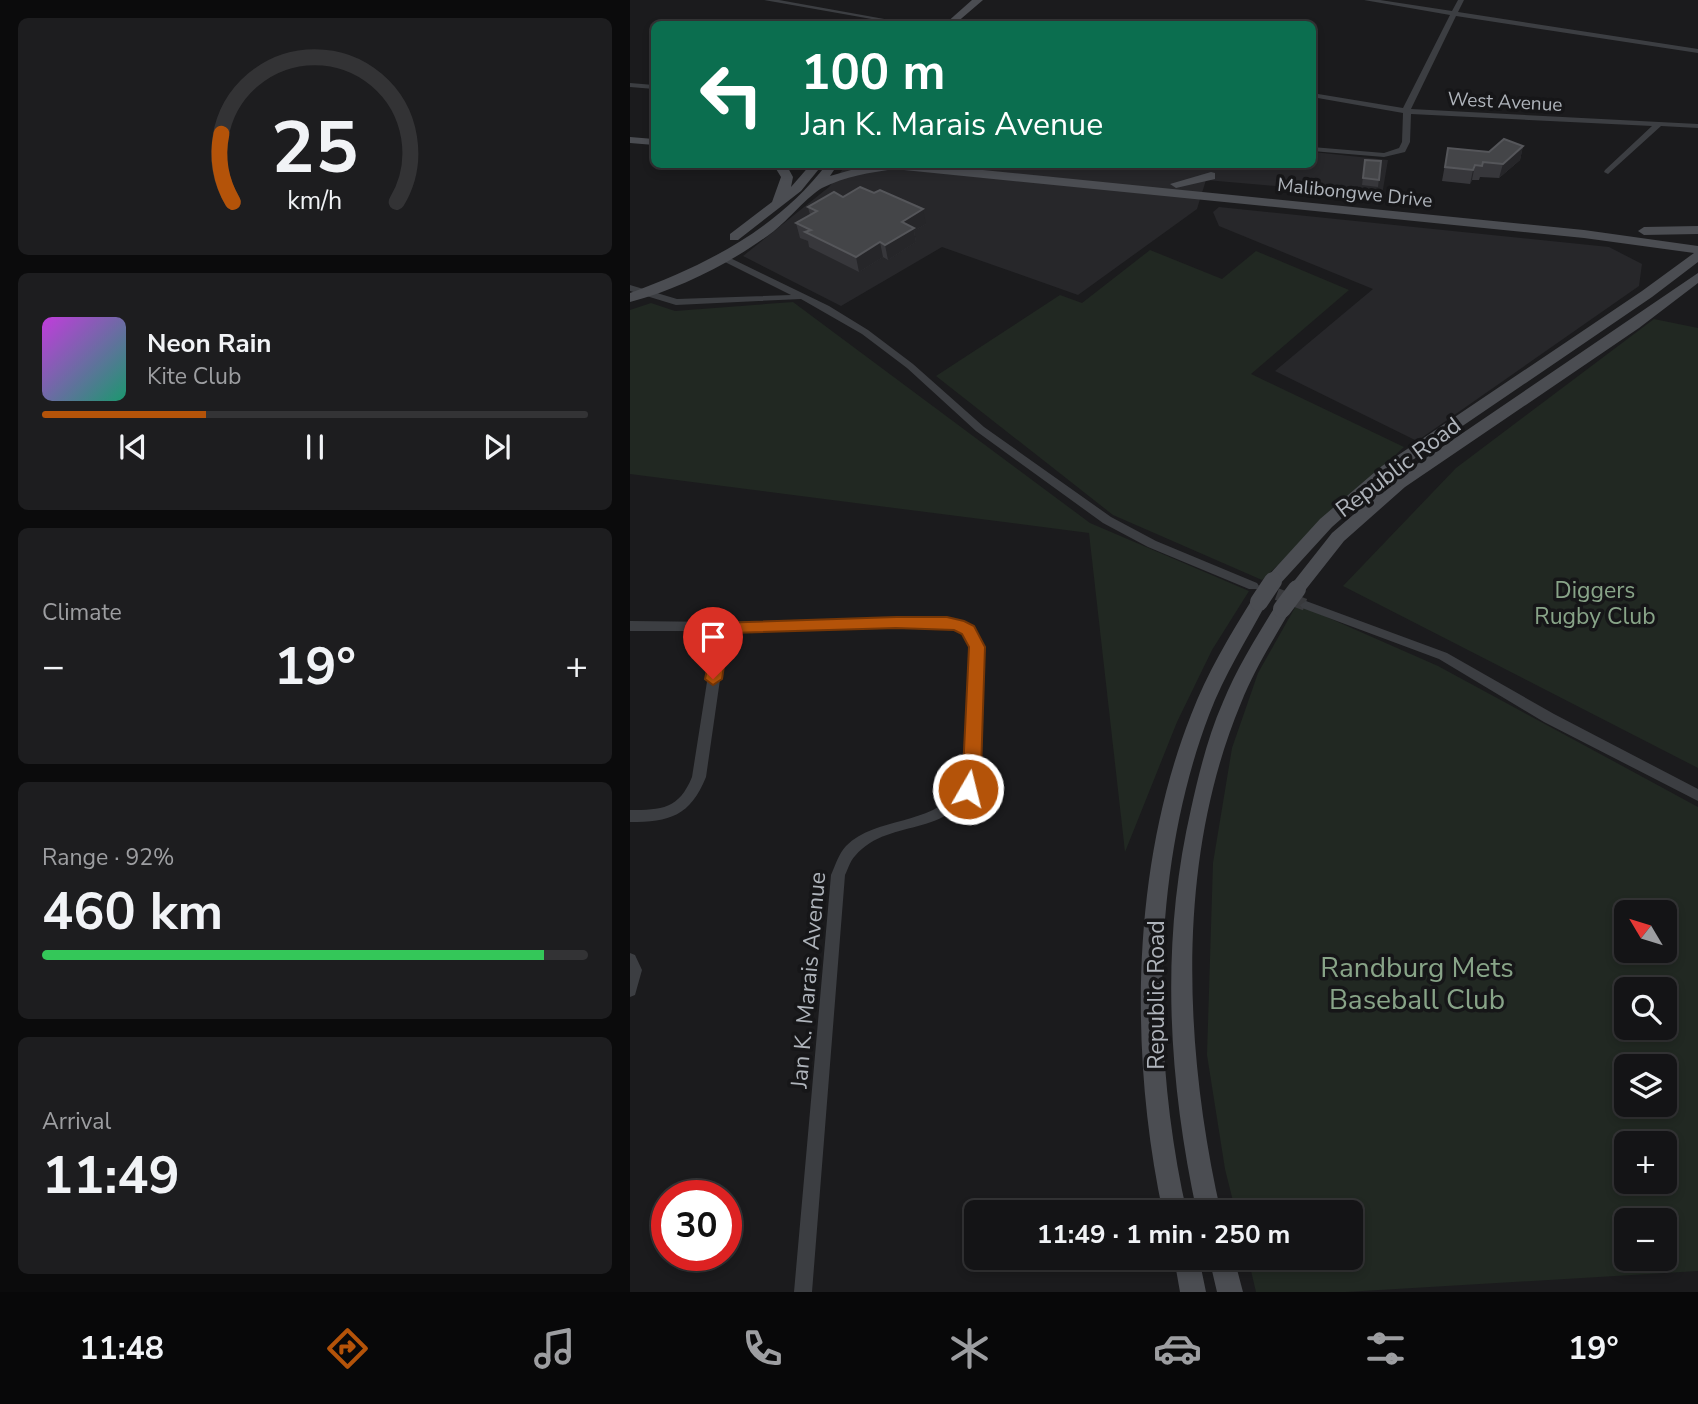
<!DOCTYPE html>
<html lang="en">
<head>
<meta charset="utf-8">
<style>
	:root { --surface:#141416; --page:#1d1d1f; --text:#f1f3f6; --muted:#9d9ea1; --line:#333335; --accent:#b45309 }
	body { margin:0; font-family:"Nunito Sans",sans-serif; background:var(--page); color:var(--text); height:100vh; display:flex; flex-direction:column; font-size:26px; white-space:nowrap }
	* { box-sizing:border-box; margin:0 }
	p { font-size:23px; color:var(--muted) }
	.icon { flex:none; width:38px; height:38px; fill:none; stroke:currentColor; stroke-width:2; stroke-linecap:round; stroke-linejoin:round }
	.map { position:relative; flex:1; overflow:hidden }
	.sheet { display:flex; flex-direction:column; gap:18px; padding:18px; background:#0b0b0c; width:630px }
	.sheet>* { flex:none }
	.hud { position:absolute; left:21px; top:21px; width:665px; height:147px; border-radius:10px; box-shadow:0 4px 10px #0003,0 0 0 2px var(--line); background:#0b6e4f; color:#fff; overflow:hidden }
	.needle { width:46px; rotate:308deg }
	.fabs { position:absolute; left:984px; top:900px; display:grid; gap:14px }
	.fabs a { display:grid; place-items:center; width:63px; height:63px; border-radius:10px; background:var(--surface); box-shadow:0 4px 10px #0003,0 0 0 2px var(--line); font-size:35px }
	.speed { position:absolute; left:21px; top:1180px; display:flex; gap:14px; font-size:35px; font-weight:700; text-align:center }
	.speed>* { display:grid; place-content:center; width:91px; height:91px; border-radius:50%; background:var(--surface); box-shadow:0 4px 10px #0003,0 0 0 2px var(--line); line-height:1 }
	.speed .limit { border:10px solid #d22; background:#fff; color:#111 }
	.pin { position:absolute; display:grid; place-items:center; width:60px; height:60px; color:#fff; margin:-72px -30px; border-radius:50% 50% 50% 0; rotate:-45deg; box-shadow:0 0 7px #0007 }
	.pin .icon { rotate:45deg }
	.me { position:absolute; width:77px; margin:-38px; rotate:8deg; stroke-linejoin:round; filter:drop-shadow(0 0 5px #0008) }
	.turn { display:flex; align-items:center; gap:24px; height:147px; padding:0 35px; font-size:32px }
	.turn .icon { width:91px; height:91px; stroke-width:2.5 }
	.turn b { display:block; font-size:49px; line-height:60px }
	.big { font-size:52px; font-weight:700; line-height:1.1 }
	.sheet .tile { flex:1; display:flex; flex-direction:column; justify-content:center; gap:10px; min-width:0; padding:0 24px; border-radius:10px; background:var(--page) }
	.sheet .dial { align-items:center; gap:0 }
	.dial svg { height:182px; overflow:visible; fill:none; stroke:var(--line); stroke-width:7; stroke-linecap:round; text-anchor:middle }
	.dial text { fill:var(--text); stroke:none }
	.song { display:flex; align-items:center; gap:21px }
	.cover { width:84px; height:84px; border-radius:10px; background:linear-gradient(135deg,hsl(290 70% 55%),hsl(160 70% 35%)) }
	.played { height:7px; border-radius:4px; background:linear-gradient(90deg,var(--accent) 30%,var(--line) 30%) }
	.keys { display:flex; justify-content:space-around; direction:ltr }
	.heat { display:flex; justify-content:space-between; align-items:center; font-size:38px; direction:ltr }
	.charge { height:10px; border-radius:5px; background:linear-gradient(90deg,#34c759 92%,var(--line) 0) }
	.trip { position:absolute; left:334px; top:1200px; width:399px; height:70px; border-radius:10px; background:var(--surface); box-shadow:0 4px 10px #0003,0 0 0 2px var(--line); font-weight:700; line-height:70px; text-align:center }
	.tab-bar { display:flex; height:112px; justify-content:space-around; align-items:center; background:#080809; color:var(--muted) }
	.tab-bar .icon { width:49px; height:49px }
	.tab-bar .on { color:var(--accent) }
	.tab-bar b { font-size:32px; color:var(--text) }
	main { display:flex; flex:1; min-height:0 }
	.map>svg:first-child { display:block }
	.built { fill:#27272a }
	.green { fill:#212822; fill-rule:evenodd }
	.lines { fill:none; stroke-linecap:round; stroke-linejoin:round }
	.street-tunnel { stroke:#393a3d; stroke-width:12; stroke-dasharray:12 6; stroke-linecap:butt }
	.street { fill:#3c3e42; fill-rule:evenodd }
	.secondary { fill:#4b4d52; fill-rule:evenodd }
	.secondary-bridge { stroke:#4b4d52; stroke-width:18 }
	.wall { fill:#37373b }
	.shaded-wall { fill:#262629 }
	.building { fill:#444548; stroke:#55565a; stroke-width:2 }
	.route { fill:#b45309; stroke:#753606; stroke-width:2 }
	.labels { text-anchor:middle; stroke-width:7; stroke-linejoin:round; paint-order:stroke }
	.far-street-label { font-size:19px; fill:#afb4bb; stroke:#161618 }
	.street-label { font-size:23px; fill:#afb4bb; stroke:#161618 }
	.park-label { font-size:23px; fill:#88a488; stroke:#161618 }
	.near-park-label { font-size:28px; fill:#88a488; stroke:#161618 }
</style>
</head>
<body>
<main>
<section class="sheet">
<div class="tile dial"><svg viewBox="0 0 100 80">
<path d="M14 69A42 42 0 1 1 86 69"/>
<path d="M14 69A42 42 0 0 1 9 39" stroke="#b45309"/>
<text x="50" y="56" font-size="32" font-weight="700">25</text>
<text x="50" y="72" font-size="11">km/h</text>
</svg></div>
<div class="tile">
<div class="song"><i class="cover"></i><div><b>Neon Rain</b><p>Kite Club</p></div></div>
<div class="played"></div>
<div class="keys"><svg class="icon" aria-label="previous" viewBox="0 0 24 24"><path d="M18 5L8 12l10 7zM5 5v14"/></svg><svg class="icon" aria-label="pause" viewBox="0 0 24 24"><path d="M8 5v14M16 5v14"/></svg><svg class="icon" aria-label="next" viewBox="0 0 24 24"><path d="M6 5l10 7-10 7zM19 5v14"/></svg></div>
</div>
<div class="tile"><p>Climate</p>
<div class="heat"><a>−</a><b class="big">19°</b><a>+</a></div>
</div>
<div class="tile"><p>Range · 92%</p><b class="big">460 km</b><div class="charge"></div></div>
<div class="tile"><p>Arrival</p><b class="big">11:49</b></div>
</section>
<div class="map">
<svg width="1068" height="1292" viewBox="0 0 1068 1292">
	<rect width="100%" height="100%" fill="#1b1b1d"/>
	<!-- built -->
	<path class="built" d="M683,152L758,160L752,195L576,180L567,209L448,295L312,247L211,306L113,256L199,187L216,165L682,164Z
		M589,207L979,247L1012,264L1009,286L787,441L645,371L743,289L589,226L583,212Z"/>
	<!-- green -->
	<path class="green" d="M520,250L592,279L626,251L719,290L621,374L774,447L632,580L483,515L306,376L430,295L452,303Z
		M163,302L460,523L619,591L582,650L547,722L495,852L459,533L0,474V310L21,303L45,311Z
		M1024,319L1068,328V768L713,586L826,468Z
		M667,604L808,666L1068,807V1271L716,1292H626L618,1258H721V1213H606L595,1169L577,1055L583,863L602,748L628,673ZM996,912H1034V950H996ZM996,989H1034V1027H996ZM996,1066H1034V1104H996ZM996,1143H1034V1181H996ZM996,1220H1034V1258H996Z"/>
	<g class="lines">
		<!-- street-tunnel -->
		<path class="street-tunnel" d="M630,588L676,605"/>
		<!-- street -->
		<path class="street" d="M134,0H149L282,24H270Z
			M734,0H750L822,11L828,0H834L828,12L1068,49V53L826,16L781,109L1068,124V128L1031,126L978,174L974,172L975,170L1022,126L781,114L780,142L775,152L754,157L682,151V147L754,153L769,148L772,142L773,113L682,97V93L773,108L820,15Z
			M0,83L24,85V89L0,87Z
			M92,254L199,306L238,330L283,364L354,427L481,517L526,541L627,583L629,586L627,589H619L518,547L473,523L346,431L277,368L232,334L171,299L46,305L0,291V285L47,299L161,295L89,259L88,257Z
			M676,601L817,653L924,714L1068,789V801L914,722L809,659L672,608L670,605Z
			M317,617L342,627L351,639C350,671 350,703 349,736C349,747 351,762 348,773C326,843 261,814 225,856C220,861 218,869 215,875L182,1292H164L201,875C205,866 209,853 216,846C246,816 301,826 326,791C330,785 333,777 335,771L339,640L334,633L316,627L97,631L76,777C60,816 40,822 0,822V810C32,810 49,809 62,777L85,631H0V621L92,622Z
			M0,953L5,955L12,970L5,995L0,997Z"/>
		<!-- secondary -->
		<path class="secondary" d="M342,0H353L325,24H315Z
			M0,137L24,139V145L0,143Z
			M143,164L157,166L163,177L161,187L181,164H193L171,191L108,240H100V234L142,202L151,177Z
			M197,164H208L200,176L242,164H292L954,230L1068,246V262L1022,297L762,474L702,527L649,585H637L635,581L637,577L690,519L752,466L1012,291L1064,253L954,238L264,169C239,173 216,176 192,188C179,195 158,220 144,231C103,262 50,289 0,302V293C76,265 146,230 197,164Z
			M581,172L585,173V179L546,188L540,184Z
			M1068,226V234L1014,235L1008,231L1014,227Z
			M1068,273V283L1009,328L775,487L714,541L673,593H661L659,589L661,585L702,533L765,479Z
			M629,596L637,602C617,639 594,675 579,715C521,868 521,1055 557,1213H533C499,1054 501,867 561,715C577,673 600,635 623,598Z
			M652,603L658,605L661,609C643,640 624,670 611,703C545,861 554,1050 591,1213H567C538,1078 530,944 561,809C569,773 578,736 593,702C607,668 627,636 646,605Z
			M544,1258H569L576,1292H550Z
			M579,1258H604L613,1292H587Z"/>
		<!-- secondary-bridge -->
		<path class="secondary-bridge" d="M629,602L643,581
			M652,609L667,589"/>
	</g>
	<!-- wall -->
	<path class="wall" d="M893,146L890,160L869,178L850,177L849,180H842L840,184L812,181L818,148L859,152Z
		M735,160L751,161L748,187L732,185Z
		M213,197L296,224L284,231L286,242L258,260L253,257L229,272L179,247L178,241L170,238L166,223L180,215L178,207Z"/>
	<!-- shaded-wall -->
	<path class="shaded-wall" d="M893,146L890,160L869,178L873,164Z
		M845,165L842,180L840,184L843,170Z
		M293,209L296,224L284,231L286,242L258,260L255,245L272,222Z
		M250,242L253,257L229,272L226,257Z"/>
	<!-- building -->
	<path class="building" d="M874,139L893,146L873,164L853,162L852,166L845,165L843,170L815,167L818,148L859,152Z
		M735,160L751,161L749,180L733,178Z
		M230,187L244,193L250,190L293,209L272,222L284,228L255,245L250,242L226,257L175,232L181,230L166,223L187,211L178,207L204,192L213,197Z"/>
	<!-- route -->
	<path class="route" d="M266,617H317L334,621L344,626L355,647L351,771L344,794L338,796L331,794L329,789L333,771L339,647L332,634L324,630L266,628L99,633L92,679L83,685L75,679L87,623Z"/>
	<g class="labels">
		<!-- far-street labels -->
		<g class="far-street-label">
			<text transform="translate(875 101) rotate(3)" y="7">West Avenue</text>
			<text transform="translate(725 192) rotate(6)" y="7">Malibongwe Drive</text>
		</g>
		<!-- street labels -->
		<g class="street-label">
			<text transform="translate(768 467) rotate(-37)" y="8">Republic Road</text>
			<text transform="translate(178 980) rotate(-85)" y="8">Jan K. Marais Avenue</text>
			<text transform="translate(526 995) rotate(-90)" y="8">Republic Road</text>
		</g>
		<!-- park labels -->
		<g class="park-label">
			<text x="965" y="598">Diggers<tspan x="965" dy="26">Rugby Club</tspan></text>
		</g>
		<!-- near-park labels -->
		<g class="near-park-label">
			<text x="787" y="977">Randburg Mets<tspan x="787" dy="32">Baseball Club</tspan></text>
		</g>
	</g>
</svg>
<div class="fabs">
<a><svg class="needle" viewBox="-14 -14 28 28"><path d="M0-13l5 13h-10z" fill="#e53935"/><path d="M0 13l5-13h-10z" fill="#9d9ea1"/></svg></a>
<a><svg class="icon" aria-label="search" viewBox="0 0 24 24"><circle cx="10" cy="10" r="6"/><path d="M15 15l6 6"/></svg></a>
<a><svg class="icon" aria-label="layers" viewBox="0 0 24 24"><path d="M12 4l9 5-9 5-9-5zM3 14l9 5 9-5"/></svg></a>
<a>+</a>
<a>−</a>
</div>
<div class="speed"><div class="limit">30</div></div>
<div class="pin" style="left:83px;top:679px;background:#d93025"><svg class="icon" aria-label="arrive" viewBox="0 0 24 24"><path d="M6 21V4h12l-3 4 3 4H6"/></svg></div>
<svg class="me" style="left:338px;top:789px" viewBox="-20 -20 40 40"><circle r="17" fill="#b45309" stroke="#fff" stroke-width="3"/><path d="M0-11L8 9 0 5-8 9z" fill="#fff"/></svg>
<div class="trip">11:49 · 1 min · 250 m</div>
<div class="hud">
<div class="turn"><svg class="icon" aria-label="left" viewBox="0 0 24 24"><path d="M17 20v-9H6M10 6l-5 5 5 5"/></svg><div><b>100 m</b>Jan K. Marais Avenue</div></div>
</div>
</div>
</main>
<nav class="tab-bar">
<b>11:48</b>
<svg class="icon on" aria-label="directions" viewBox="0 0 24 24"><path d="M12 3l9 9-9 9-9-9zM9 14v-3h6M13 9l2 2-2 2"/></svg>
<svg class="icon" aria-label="music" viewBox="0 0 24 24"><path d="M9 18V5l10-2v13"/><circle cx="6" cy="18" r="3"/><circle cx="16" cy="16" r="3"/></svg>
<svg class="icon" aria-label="phone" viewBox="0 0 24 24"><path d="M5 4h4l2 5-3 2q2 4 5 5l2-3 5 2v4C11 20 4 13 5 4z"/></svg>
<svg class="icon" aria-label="climate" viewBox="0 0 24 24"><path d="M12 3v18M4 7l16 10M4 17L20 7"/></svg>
<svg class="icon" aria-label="car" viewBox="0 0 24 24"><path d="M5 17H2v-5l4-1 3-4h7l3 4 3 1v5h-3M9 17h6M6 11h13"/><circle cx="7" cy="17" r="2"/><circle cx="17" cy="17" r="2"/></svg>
<svg class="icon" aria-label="filters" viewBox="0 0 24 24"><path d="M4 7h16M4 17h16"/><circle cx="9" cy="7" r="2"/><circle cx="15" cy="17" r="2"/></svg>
<b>19°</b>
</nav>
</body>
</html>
